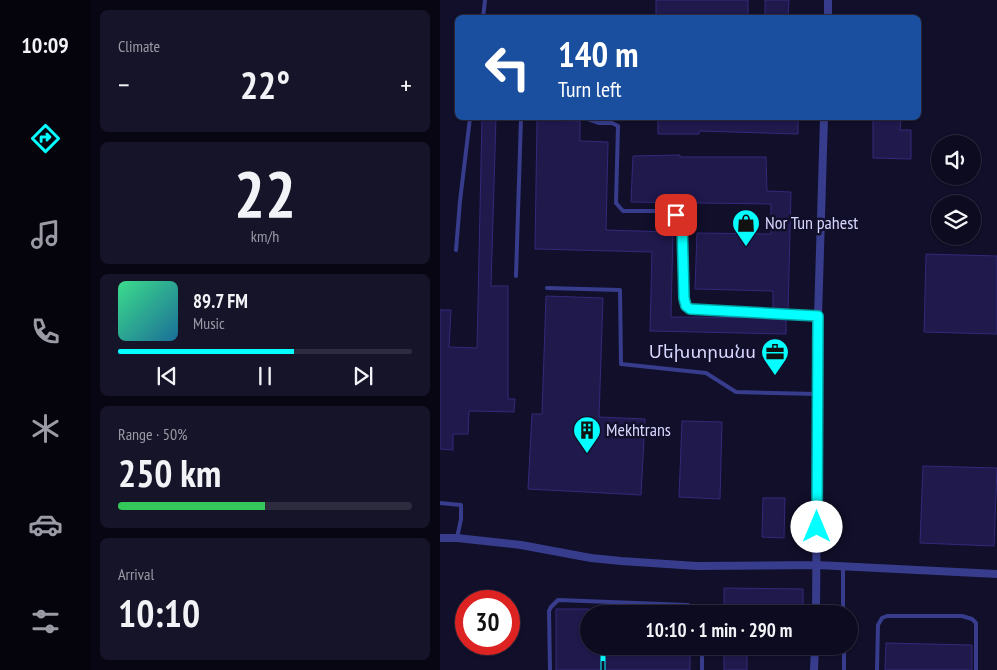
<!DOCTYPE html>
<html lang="en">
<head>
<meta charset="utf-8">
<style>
	:root { --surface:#0d0b20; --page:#161429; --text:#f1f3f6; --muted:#9a9ba5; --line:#2d2b3e; --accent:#03ffff }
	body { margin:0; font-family:"PT Sans Narrow","Noto Sans Armenian",sans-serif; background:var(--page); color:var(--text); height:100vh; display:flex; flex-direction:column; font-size:19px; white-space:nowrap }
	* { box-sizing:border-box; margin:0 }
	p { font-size:16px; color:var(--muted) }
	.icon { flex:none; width:28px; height:28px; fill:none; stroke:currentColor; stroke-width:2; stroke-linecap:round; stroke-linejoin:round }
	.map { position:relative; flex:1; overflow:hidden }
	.drawer { display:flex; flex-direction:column; gap:10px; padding:10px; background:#070612; width:350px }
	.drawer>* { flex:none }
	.banner { position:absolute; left:15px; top:15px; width:466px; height:105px; border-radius:8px; box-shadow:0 1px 4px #0004,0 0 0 1px var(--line); background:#1a4fa0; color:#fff; overflow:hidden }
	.controls { position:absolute; left:491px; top:135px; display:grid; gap:10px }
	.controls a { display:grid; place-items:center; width:50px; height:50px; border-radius:50%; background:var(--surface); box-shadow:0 1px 4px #0004,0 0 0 1px var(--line); font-size:25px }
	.speed { position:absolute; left:15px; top:590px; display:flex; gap:10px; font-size:25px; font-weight:700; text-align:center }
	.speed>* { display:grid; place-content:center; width:65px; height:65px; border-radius:50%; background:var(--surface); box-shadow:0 1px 4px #0004,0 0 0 1px var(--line); line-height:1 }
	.speed .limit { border:8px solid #d22; background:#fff; color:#111 }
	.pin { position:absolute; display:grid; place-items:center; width:42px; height:42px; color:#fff; margin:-21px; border-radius:10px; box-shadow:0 2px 8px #0006 }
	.me { position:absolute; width:55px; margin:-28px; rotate:0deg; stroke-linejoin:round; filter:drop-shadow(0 0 4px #0008) }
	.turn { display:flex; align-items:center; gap:18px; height:105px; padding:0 20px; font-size:22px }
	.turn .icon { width:65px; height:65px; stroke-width:2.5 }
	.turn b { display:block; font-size:35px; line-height:42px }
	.big { font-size:38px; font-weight:800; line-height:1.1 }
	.drawer .tile { flex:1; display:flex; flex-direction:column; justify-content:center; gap:8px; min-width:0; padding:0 18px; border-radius:8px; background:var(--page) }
	.drawer .dial { align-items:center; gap:0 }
	.dial b { font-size:65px; line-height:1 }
	.song { display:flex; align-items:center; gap:15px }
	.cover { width:60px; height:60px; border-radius:8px; background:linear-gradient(135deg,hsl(150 70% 55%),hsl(200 70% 35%)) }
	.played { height:5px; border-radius:2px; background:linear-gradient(90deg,var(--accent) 60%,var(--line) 60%) }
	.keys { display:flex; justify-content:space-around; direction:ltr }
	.heat { display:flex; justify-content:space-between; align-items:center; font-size:28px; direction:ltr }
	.charge { height:8px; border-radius:4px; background:linear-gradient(90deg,#34c759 50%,var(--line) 0) }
	.trip { position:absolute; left:140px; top:605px; width:278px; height:50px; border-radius:25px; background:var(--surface); box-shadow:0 1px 4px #0004,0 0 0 1px var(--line); font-weight:800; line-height:50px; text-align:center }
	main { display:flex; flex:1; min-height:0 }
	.tab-bar { display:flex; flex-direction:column; width:90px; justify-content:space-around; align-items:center; background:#05040d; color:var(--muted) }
	.tab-bar .icon { width:35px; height:35px }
	.tab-bar .on { color:var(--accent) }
	.tab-bar b { font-size:22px; color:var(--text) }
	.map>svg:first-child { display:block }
	.building { fill:#1f194c; stroke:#322a7a }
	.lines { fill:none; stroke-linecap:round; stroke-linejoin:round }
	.lane { stroke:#373c8c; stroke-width:4 }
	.street { stroke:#373c8c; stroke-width:8 }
	.rail-casing { stroke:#03ffff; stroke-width:5 }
	.rail { stroke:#110f2a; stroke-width:3; stroke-dasharray:9; stroke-linecap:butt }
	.route-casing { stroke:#02a6a6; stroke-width:12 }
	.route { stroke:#03ffff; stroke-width:9 }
	.labels { text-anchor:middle; stroke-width:5; stroke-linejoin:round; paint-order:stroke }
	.poi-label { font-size:18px; fill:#d8d7ff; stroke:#110f2a; text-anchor:start }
</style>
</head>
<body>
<main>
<nav class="tab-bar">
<b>10:09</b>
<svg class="icon on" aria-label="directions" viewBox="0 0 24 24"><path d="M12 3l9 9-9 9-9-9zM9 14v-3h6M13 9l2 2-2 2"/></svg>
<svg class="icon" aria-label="music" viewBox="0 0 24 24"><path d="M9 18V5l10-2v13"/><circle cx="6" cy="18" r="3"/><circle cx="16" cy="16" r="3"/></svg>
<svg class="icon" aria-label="phone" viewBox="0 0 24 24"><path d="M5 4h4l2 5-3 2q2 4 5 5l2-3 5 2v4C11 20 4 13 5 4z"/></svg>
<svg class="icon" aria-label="climate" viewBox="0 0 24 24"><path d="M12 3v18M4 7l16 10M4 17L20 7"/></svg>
<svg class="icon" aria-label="car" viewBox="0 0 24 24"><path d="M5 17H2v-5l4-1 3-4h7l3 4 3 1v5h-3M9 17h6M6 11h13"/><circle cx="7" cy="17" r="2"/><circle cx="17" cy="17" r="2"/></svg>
<svg class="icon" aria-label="filters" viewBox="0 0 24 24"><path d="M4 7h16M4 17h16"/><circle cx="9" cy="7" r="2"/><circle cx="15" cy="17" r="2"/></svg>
</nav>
<section class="drawer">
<div class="tile"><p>Climate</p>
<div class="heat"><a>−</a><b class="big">22°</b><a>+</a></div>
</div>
<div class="tile dial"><b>22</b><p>km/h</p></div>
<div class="tile">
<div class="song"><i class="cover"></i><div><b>89.7 FM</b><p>Music</p></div></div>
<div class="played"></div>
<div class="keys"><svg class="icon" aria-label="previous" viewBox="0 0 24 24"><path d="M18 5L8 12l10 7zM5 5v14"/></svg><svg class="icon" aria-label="pause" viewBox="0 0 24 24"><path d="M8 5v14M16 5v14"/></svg><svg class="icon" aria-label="next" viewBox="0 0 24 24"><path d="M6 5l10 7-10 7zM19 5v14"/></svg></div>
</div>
<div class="tile"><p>Range · 50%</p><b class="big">250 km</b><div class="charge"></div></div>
<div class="tile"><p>Arrival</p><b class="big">10:10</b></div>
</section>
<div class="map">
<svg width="557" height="670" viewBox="0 0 557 670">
	<rect width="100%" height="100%" fill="#110f2a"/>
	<!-- building -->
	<path class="building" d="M216,0H308V18L216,17Z
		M325,0H349L348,18H325Z
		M42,118H56L51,286H68V399H75L74,412L29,411L28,434H13V450L0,449V310H11L9,347L37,348Z
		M218,118H358V134L259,131V134H218Z
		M433,118H461L460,130H471V159L433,158Z
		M97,120L140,121V141L168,142L166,230L233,232L231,317L346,318V334L210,331L212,252L95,249Z
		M240,155V157H326L327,191L351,192L348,311L333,310V291L255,289L257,233L331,234V204L191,202L193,156Z
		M486,254L557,256V334L484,332Z
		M106,296L163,298L159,417L205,419L201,495L88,489L92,414H102Z
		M242,421L282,422L280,499L239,497Z
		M483,466L557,468L554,546L480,543Z
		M323,498H345L344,538L322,537Z
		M284,588L363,589V614H284Z
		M116,609H149V646H250V670H116Z
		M446,643L532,645V670H445Z
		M284,646H307V670H284Z"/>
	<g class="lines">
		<!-- lane -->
		<path class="lane" d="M43,18L45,0
			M145,118L159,123H172L178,126L176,203L183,211H225L236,215L242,222L244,298L246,306L250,309L378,316
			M16,250L20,201L30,118
			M76,276L81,118
			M107,288L180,290L181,364L266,373L296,392L377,394
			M0,503L21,505V519L17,538
			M403,566V614
			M262,646V670
			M404,646V670
			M110,670L109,611L111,607L118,600L248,605L258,609L261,614
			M437,670L438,625L442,618L447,616H522L532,619L536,623V670"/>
		<!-- street -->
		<path class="street" d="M388,18V0
			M0,538H17L81,545L151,558L181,561L257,566L377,565L557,574
			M376,614L378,316L384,118
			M374,670L375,646"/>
		<!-- rail casing -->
		<g class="rail-casing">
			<path id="rail" d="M163,670V646"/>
		</g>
		<!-- rail -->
		<use href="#rail" class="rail"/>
	</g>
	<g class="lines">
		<!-- route casing -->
		<g class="route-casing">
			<path id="route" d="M236,215L242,222L244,298L246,306L250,309L378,316L377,527"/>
		</g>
		<!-- route -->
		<use href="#route" class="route"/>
	</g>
	<!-- icons -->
	<defs>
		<g id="shop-pin" transform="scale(1.4375)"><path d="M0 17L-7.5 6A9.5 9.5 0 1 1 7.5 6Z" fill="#03ffff" stroke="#110f2a"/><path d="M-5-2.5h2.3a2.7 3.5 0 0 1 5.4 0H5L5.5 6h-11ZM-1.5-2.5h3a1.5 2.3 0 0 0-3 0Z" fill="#111"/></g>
		<g id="office-pin" transform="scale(1.4375)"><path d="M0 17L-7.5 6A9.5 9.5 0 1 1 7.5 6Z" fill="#03ffff" stroke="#110f2a"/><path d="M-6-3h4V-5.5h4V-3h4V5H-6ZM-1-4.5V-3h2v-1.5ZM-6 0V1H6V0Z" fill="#111"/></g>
		<g id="building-pin" transform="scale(1.4375)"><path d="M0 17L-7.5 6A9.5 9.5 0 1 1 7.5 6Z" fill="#03ffff" stroke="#110f2a"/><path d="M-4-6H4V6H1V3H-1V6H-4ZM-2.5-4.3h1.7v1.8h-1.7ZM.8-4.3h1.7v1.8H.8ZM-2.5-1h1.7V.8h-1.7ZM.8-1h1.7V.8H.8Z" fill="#111"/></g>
	</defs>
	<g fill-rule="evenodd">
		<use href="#shop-pin" x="306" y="223"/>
		<use href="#office-pin" x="335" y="352"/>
		<use href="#building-pin" x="147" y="430"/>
	</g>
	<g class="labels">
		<!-- poi labels -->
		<g class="poi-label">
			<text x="325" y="229">Nor Tun pahest</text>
			<text x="316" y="358" text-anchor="end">Մեխտրանս</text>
			<text x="166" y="436">Mekhtrans</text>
		</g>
	</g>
</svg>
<div class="controls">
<a><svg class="icon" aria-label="sound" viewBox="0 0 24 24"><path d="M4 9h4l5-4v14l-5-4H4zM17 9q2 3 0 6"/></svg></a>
<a><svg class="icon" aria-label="layers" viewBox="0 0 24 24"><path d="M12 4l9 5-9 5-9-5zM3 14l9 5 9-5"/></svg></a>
</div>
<div class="speed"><div class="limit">30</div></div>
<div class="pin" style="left:236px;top:215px;background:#d93025"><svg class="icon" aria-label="arrive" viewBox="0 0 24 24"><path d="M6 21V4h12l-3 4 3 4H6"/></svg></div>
<svg class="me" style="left:377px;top:527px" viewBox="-20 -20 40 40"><circle r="19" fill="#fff"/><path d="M0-13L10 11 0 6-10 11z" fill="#03ffff"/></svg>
<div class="trip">10:10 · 1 min · 290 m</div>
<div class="banner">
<div class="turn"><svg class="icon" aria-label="left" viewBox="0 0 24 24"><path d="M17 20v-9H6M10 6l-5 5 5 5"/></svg><div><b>140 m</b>Turn left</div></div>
</div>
</div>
</main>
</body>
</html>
